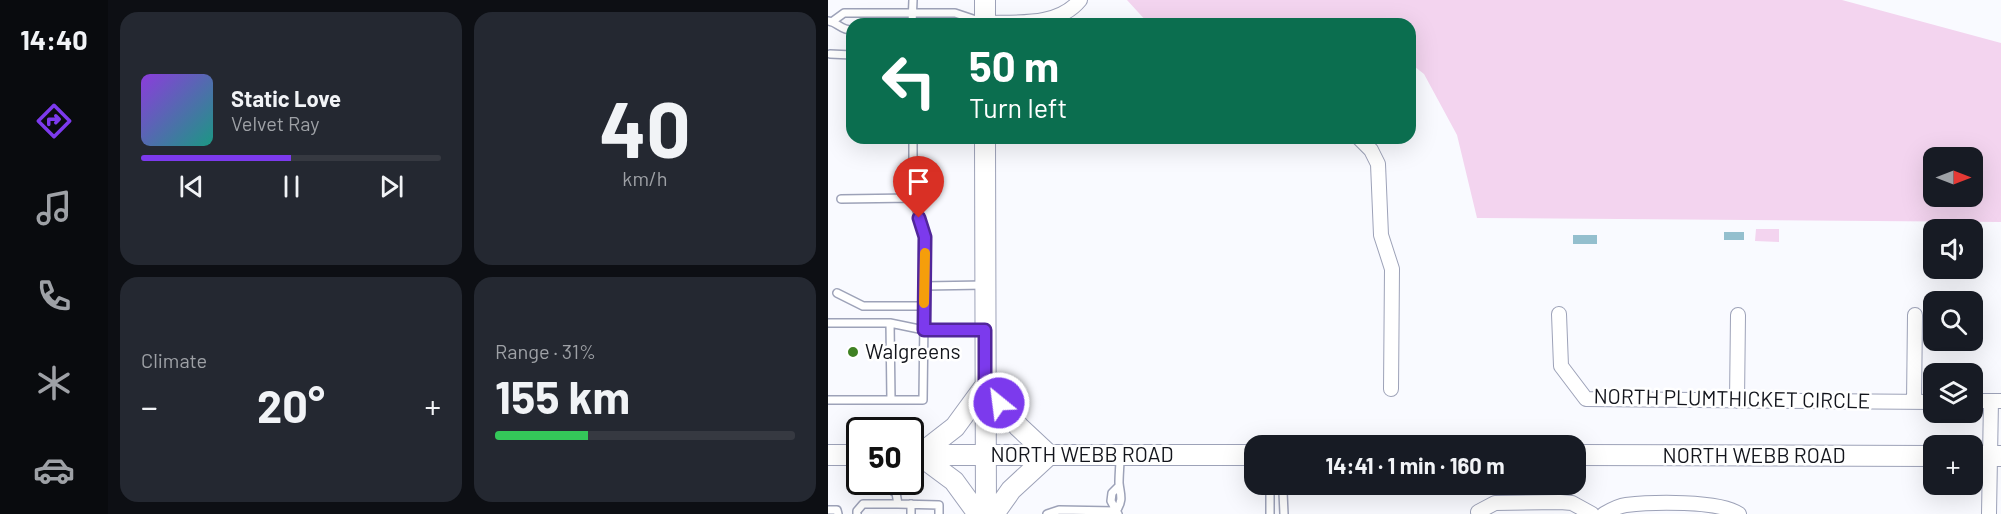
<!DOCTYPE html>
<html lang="en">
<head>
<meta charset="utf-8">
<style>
	:root { --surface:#171b24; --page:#242831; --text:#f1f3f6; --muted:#9ea1a6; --line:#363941; --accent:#7c3aed }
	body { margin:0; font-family:Barlow,sans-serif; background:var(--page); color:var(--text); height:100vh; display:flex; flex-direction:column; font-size:22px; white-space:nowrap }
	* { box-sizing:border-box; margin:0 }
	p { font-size:20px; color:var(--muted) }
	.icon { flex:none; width:33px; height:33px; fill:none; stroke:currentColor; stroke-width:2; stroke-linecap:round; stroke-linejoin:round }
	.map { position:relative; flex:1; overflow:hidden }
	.side { display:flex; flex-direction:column; gap:12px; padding:12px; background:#0d0f14; width:720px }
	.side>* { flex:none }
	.guide { position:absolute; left:18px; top:18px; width:570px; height:126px; border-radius:18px; box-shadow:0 6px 24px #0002; background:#0b6e4f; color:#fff; overflow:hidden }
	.needle { width:39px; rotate:90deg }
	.buttons { position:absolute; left:1095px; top:147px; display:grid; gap:12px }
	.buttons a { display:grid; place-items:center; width:60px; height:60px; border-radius:12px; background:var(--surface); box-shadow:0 6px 24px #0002; font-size:30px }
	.speed { position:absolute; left:18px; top:417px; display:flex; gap:12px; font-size:30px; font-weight:700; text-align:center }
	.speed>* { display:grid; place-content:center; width:78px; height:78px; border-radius:50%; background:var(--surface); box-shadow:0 6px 24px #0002; line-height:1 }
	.speed .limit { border:3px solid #111; border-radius:9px; background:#fff; color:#111 }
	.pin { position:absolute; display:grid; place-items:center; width:51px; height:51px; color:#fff; margin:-62px -26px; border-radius:50% 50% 50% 0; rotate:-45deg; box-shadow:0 0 6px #0007 }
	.pin .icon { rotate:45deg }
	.me { position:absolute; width:66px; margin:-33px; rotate:331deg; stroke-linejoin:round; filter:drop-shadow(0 0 4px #0008) }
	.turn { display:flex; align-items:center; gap:21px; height:126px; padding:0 24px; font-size:27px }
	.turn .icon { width:78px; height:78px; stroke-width:2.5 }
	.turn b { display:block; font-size:42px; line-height:51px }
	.big { font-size:45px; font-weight:700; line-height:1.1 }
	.side .tile { flex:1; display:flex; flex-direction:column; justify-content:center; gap:9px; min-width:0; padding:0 21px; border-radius:18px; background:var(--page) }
	.side .dial { align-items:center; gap:0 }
	.dial b { font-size:78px; line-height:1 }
	.song { display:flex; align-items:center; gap:18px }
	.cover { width:72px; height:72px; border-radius:9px; background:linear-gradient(135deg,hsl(270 70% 55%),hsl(170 70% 35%)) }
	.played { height:6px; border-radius:3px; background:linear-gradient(90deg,var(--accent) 50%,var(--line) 50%) }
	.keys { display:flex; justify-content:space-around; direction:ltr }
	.heat { display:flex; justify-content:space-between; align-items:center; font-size:33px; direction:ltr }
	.charge { height:9px; border-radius:4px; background:linear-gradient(90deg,#34c759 31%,var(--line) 0) }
	.side .tiles { flex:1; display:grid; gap:12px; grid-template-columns:repeat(2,1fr) }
	.trip { position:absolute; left:416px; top:435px; width:342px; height:60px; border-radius:18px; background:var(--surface); box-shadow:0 6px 24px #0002; font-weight:700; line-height:60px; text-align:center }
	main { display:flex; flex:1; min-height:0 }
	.dock { display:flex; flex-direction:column; width:108px; justify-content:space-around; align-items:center; background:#090b0e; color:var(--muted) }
	.dock .icon { width:42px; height:42px }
	.dock .current { color:var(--accent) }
	.dock b { font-size:27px; color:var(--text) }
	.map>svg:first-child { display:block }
	.green { fill:#f3d4ef; fill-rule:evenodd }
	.water { fill:#94bfce }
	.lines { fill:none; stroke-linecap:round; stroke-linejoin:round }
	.lane-casing { stroke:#9da2b8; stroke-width:10 }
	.street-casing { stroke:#9da2b8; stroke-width:16 }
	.secondary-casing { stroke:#9da2b8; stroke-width:22 }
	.lane { stroke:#fff; stroke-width:7 }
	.street { stroke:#fff; stroke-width:14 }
	.secondary { stroke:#fff; stroke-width:20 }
	.route-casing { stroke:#51269a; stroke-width:15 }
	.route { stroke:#7c3aed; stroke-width:10 }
	.slow { stroke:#f59e0b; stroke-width:10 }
	.poi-dot { fill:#3f8123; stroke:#fff; stroke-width:2 }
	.labels { text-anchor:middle; stroke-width:5; stroke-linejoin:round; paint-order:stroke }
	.poi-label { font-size:21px; fill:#13151c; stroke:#fff; text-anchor:start }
	.street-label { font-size:21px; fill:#13151c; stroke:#fff }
</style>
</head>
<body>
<main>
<nav class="dock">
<b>14:40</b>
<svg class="icon current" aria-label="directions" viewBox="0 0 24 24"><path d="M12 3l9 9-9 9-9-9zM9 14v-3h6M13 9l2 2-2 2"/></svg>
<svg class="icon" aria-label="music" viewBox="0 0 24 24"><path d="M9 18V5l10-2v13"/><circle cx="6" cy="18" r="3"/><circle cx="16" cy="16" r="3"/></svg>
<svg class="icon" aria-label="phone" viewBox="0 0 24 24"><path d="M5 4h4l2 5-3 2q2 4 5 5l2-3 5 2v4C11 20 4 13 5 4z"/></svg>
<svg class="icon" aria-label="climate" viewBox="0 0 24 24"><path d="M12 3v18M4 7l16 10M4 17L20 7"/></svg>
<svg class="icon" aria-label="car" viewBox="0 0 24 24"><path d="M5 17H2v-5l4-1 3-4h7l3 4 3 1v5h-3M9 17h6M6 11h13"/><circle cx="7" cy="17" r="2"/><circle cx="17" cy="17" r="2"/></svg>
</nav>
<section class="side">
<div class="tiles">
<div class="tile">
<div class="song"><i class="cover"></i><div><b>Static Love</b><p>Velvet Ray</p></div></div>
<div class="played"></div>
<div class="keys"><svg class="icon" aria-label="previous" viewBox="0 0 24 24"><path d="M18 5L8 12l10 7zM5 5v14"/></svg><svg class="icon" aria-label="pause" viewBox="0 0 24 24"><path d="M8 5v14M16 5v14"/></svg><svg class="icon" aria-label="next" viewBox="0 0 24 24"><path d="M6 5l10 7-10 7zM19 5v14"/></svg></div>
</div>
<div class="tile dial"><b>40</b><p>km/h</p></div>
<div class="tile"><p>Climate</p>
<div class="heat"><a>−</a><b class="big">20°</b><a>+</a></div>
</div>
<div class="tile"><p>Range · 31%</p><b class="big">155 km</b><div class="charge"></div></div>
</div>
</section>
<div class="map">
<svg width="1173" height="514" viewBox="0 0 1173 514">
	<rect width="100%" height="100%" fill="#f9faff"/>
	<!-- green -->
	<path class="green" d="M299,0H1014L1173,43V222L649,218L629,135L596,74L582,63V24H497L471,20L335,24L320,23ZM1106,158H1144V196H1106Z
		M928,229H951V242L927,241Z"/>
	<!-- water -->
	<path class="water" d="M896,232H916V240H896Z
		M745,235H769V244H745Z"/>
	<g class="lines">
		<!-- lane casing -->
		<g class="lane-casing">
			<path id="lane" d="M0,21C10,22 12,30 24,30
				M5,21L16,13H127L154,22
				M84,24L85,0
				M2,54L24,55
				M13,199L85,198
				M96,286L157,285
				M9,293L35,306H96
				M0,323H62L96,330H155
				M62,323L63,400
				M0,400H95L97,237L85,198V138
				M60,482L63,490L68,493L70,504L111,505V514
				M452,484L455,492L456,514
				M68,493L74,489L75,482
				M83,504V514
				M0,510H9L10,514
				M288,511C296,500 292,494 291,483C291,474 292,466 292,458
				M29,514V511L35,504H70
				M219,514L231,510L288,511
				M290,514L283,501L284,493L291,486
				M442,514V489L444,484"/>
		</g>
		<!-- street casing -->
		<g class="street-casing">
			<path id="street" d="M157,23C189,22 230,27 252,0
				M531,138L543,150L550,164L553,235L564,269L563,389
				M731,314L733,366L758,399L1106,402
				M909,401L910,315
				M1144,401H1173
				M1086,402L1087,315
				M650,512L667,503L732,502L744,503L764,514
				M776,514C783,510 790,506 798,505C823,502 891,500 911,514
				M1161,514L1163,401"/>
		</g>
		<!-- secondary casing -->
		<g class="secondary-casing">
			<path id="secondary" d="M157,0V24
				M157,138L158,514
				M0,455H32
				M90,455H426
				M747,455L1106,456
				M1144,456H1173
				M150,514L126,481L91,455L127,427L157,386L191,427L221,455L183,490L166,514"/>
		</g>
		<!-- lane -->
		<use href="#lane" class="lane"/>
		<!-- street -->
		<use href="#street" class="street"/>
		<!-- secondary -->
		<use href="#secondary" class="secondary"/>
	</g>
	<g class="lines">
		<!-- route casing -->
		<g class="route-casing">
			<path id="route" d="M91,218L97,237L96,330H157V386L171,403"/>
		</g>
		<!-- route -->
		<use href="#route" class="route"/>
		<!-- slow -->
		<path class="slow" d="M96,303L97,253"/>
	</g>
	<!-- markers -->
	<circle class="poi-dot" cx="25" cy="352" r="6"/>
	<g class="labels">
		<!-- poi labels -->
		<g class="poi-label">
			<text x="37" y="359">Walgreens</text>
		</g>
		<!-- street labels -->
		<g class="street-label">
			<text transform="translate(904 399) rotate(1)" y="7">NORTH PLUMTHICKET CIRCLE</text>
			<text x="254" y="462">NORTH WEBB ROAD</text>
			<text x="926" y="463">NORTH WEBB ROAD</text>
		</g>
	</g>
</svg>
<div class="buttons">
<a><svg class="needle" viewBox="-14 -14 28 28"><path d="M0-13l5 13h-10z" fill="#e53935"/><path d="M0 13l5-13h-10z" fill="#9ea1a6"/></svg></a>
<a><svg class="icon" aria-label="sound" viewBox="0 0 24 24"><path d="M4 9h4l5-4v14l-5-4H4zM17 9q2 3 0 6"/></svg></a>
<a><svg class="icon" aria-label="search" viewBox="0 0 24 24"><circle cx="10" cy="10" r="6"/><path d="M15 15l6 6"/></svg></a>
<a><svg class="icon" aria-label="layers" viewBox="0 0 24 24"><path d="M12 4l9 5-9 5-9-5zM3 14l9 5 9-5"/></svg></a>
<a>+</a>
</div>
<div class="speed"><div class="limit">50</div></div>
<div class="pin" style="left:91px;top:218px;background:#d93025"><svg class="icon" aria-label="arrive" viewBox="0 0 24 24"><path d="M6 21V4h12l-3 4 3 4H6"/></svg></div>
<svg class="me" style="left:171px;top:403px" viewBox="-20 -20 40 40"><circle r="17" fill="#7c3aed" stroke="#fff" stroke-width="3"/><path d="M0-11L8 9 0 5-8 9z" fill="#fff"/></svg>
<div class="trip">14:41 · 1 min · 160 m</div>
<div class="guide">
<div class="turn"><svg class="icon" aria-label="left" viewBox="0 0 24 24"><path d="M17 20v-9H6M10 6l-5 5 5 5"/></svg><div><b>50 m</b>Turn left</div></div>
</div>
</div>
</main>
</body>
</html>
